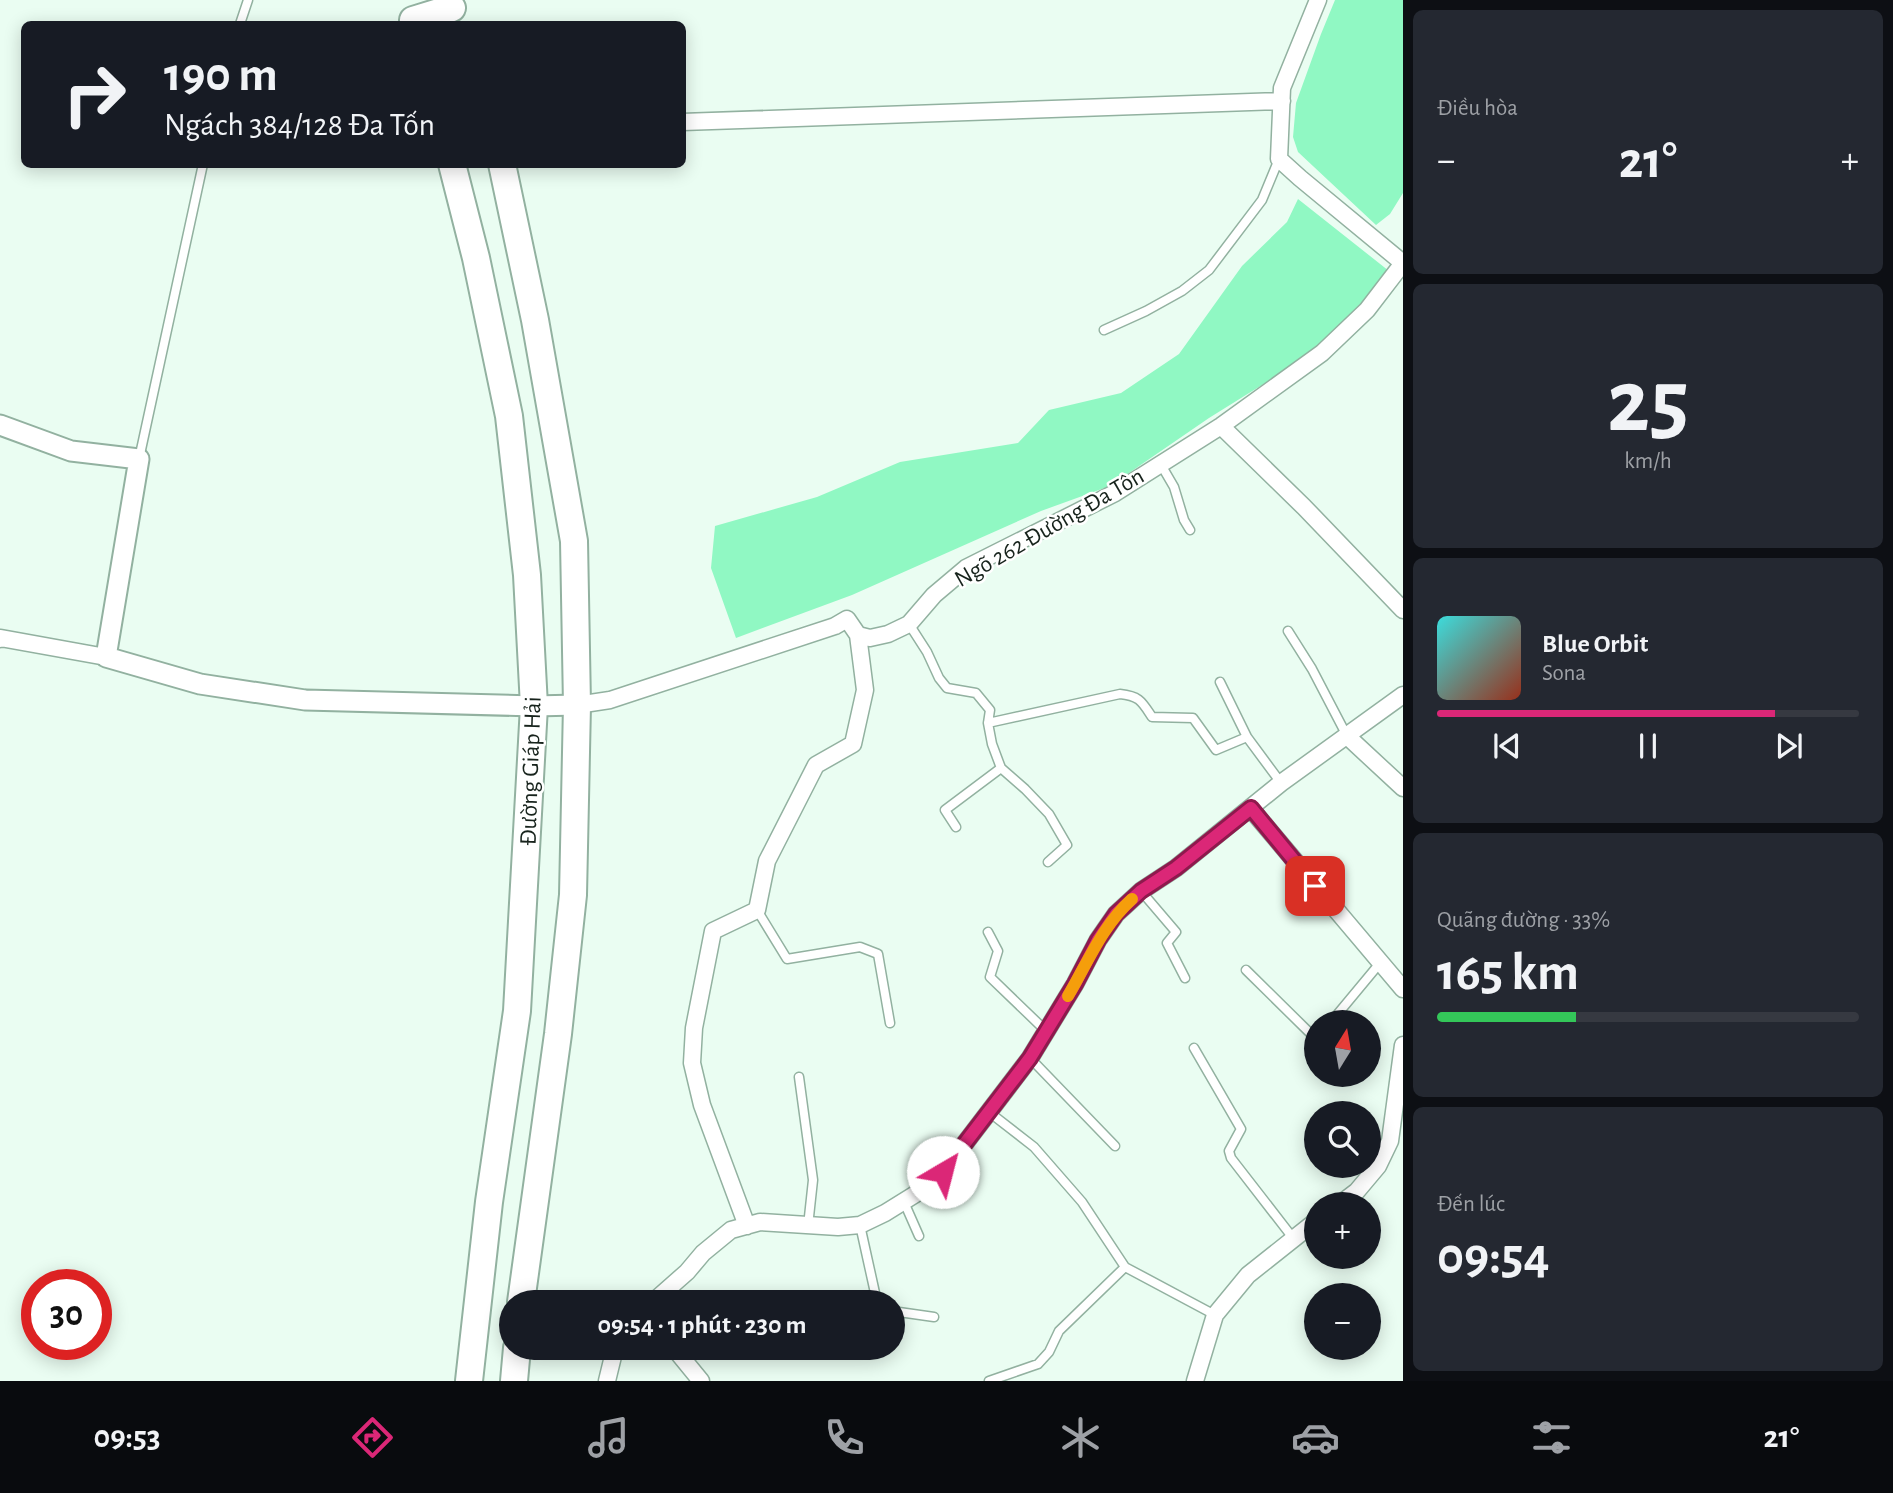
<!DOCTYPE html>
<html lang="vi">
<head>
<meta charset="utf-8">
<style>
	:root { --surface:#171b24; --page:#242831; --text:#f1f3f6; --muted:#9ea1a6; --line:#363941; --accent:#db2777 }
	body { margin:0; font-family:"Alegreya Sans",sans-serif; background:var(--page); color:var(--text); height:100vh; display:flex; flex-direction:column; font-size:26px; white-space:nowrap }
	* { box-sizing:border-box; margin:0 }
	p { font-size:23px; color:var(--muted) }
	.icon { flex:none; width:38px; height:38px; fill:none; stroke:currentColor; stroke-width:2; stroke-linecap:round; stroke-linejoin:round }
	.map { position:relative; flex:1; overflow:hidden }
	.panel { display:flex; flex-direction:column; gap:10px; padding:10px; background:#0d0f14; width:490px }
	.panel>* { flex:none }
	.top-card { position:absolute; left:21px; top:21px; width:665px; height:147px; border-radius:10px; box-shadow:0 4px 18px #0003; background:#171b24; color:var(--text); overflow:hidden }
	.needle { width:46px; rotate:11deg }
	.buttons { position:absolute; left:1304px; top:1010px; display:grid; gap:14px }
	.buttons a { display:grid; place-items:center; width:77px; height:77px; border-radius:50%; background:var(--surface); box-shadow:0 4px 18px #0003; font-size:35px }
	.speed { position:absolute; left:21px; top:1269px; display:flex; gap:14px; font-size:35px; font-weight:700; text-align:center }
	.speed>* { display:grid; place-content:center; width:91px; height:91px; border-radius:50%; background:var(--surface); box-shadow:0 4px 18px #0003; line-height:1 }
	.speed .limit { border:10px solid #d22; background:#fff; color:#111 }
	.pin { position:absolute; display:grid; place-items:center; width:60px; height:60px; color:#fff; margin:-30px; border-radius:14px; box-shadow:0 4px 10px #0006 }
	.me { position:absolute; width:77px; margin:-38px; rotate:37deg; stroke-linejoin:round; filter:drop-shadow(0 0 5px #0008) }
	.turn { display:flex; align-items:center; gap:24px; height:147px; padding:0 28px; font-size:32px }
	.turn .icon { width:91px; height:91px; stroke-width:2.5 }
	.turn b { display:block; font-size:49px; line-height:60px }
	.big { font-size:52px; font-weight:700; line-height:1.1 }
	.panel .tile { flex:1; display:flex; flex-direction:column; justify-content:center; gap:10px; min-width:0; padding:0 24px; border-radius:10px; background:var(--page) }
	.panel .dial { align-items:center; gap:0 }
	.dial b { font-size:91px; line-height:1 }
	.song { display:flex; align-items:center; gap:21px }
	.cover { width:84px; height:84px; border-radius:10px; background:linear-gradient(135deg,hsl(180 70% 55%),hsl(10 70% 35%)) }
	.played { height:7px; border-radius:4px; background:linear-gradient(90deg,var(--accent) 80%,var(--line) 80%) }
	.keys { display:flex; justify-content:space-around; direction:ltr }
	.heat { display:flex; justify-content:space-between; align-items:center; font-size:38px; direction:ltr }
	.charge { height:10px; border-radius:5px; background:linear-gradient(90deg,#34c759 33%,var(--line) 0) }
	.trip { position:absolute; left:499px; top:1290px; width:406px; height:70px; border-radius:35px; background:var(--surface); box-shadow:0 4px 18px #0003; font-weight:700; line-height:70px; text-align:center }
	.tab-bar { display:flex; height:112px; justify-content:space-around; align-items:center; background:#090b0e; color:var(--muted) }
	.tab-bar .icon { width:49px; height:49px }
	.tab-bar .active { color:var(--accent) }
	.tab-bar b { font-size:32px; color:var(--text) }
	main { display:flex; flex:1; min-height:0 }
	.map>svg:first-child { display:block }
	.water { fill:#90f8c3 }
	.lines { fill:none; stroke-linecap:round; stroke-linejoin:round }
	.service-casing { stroke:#92b1a0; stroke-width:11 }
	.minor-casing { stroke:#92b1a0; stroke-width:19 }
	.tertiary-casing { stroke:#92b1a0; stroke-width:23 }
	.trunk-casing { stroke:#92b1a0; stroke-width:30 }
	.service { stroke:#fff; stroke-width:8 }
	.minor { stroke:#fff; stroke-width:16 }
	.tertiary { stroke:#fff; stroke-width:19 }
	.trunk { stroke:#fff; stroke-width:26 }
	.route-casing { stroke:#8e194d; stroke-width:18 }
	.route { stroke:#db2777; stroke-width:12 }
	.slow { stroke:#f59e0b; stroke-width:12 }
	.labels { text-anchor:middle; stroke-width:5; stroke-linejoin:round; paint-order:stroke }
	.street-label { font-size:24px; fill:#17231c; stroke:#fff }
</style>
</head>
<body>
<main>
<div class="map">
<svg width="1403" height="1381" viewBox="0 0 1403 1381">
	<rect width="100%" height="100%" fill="#eafdf2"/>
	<!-- water -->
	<path class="water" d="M1335,0H1403V193L1390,214L1376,225L1298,152L1293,137L1296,103L1321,34Z
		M1298,199L1389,271L1326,345L1209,418L1110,486L1041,511L852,595L736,638L711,568L715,526L817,497L900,462L1018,443L1049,410L1121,393L1179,354L1242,266L1287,222Z"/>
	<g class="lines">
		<!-- service casing -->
		<g class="service-casing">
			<path id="service" d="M240,24L248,0
				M1104,330L1146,311L1182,291L1209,270L1262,200L1279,159
				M139,459L203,164
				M1160,463L1174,487L1184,520L1190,530
				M909,624L927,652L939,678L947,688L976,693L990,710L988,723L992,744L1001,768L1025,789L1049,814L1067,845L1048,862
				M1288,631L1312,669L1347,736
				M1220,682L1247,737L1281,783
				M988,723L1120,694C1140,696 1142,702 1152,717L1193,718L1216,750L1247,737
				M956,827L945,810L1001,768
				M1141,891L1176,932L1167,943L1185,978
				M757,910L787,959L860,947L878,954L890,1023
				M988,932L998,951L990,977L1046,1031
				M1246,970L1316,1039
				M1331,1022L1380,963
				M1194,1048L1241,1129L1229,1151L1231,1158L1293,1238
				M1030,1058L1115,1146
				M799,1077L813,1180L808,1226
				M989,1112L1034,1147L1082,1202L1125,1267L1215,1315
				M904,1202L919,1236
				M860,1225L877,1302
				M892,1311L934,1317
				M989,1381L1038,1364L1049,1352L1059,1331L1125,1267"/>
		</g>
		<!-- minor casing -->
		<g class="minor-casing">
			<path id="minor" d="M1318,0L1282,88L1279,159L1300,178L1403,263
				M682,122L1282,101
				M1221,426L1304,507L1403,610
				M0,639L1,638L106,657
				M577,705L610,700L835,626L847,619L858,635L870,638L888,634L909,624L934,595L966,568L1115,493L1221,426L1322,353L1367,310L1403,263
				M1347,736L1403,788
				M1251,809L1403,989
				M1340,1204L1357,1191L1378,1166L1390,1141L1403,1045
				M747,1226L702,1105L692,1063L694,1028L713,931L757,910L767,861L816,765L853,744L865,690L858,635
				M653,1302L687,1272L703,1253L731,1230L760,1222L838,1227L860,1225L885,1213L914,1195L943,1172L1030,1058L1075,984L1098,940L1116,914L1141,891L1176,868L1281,783L1403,695
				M674,1348L701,1381
				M607,1381L615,1348
				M1195,1381L1215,1315L1248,1275L1316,1221"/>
		</g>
		<!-- tertiary casing -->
		<g class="tertiary-casing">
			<path id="tertiary" d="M0,425L71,451L139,459L106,657L200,684L305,700L534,706L577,705"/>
		</g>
		<!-- trunk casing -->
		<g class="trunk-casing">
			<path id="trunk" d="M413,20L452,8
				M452,164L476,258L509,416L527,575L534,706L517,1011L489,1202L469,1381
				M502,164L535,320L574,541L577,705L573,895L558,1034L521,1302
				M514,1381L517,1348"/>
		</g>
		<!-- service -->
		<use href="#service" class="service"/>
		<!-- minor -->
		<use href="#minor" class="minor"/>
		<!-- tertiary -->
		<use href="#tertiary" class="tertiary"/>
		<!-- trunk -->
		<use href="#trunk" class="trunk"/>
	</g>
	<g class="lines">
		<!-- route casing -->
		<g class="route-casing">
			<path id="route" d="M943,1172L1030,1058L1075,984L1098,940L1116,914L1141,891L1176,868L1251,808L1315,886"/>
		</g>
		<!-- route -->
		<use href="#route" class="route"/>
		<!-- slow -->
		<path class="slow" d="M1068,996C1088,962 1102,926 1132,899"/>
	</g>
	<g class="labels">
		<!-- street labels -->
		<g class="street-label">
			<text transform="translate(1049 527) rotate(-30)" y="8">Ngõ 262 Đường Đa Tôn</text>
			<text transform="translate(530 771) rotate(-88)" y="8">Đường Giáp Hải</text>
		</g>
	</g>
</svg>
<div class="buttons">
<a><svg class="needle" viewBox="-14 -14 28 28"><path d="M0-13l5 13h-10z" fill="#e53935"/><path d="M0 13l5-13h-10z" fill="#9ea1a6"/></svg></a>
<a><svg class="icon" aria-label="search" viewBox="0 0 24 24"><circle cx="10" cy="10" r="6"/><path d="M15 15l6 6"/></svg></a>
<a>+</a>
<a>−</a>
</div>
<div class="speed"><div class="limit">30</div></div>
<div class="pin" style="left:1315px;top:886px;background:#d93025"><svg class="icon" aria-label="arrive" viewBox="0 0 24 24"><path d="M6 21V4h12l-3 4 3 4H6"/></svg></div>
<svg class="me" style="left:943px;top:1172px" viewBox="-20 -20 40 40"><circle r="19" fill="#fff"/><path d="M0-13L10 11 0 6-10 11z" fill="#db2777"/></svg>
<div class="trip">09:54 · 1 phút · 230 m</div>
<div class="top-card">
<div class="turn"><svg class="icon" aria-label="right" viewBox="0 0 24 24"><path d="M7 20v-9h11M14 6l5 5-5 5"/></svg><div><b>190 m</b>Ngách 384/128 Đa Tốn</div></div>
</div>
</div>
<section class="panel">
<div class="tile"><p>Điều hòa</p>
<div class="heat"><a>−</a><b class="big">21°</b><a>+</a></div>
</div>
<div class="tile dial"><b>25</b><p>km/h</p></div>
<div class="tile">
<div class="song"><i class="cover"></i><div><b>Blue Orbit</b><p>Sona</p></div></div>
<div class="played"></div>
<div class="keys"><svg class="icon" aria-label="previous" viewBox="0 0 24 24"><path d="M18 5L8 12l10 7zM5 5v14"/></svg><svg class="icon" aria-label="pause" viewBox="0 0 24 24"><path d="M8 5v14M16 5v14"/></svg><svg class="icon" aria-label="next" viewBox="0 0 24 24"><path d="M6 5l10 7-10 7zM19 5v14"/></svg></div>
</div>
<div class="tile"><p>Quãng đường · 33%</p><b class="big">165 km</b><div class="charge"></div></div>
<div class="tile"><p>Đến lúc</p><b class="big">09:54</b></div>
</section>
</main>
<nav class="tab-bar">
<b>09:53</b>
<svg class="icon active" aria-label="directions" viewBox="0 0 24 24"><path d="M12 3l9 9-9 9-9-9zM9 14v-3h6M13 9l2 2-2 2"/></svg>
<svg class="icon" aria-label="music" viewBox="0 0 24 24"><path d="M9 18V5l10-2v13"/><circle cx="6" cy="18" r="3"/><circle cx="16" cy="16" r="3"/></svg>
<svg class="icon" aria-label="phone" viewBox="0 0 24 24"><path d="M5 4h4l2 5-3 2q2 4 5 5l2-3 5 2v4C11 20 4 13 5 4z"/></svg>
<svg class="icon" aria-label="climate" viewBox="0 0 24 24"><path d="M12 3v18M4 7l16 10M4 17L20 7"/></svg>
<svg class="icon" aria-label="car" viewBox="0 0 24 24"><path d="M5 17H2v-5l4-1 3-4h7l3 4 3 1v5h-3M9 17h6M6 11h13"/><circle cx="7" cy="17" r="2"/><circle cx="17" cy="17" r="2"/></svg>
<svg class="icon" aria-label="filters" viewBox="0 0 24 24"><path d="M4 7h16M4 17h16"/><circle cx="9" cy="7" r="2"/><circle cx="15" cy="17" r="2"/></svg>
<b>21°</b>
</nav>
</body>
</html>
